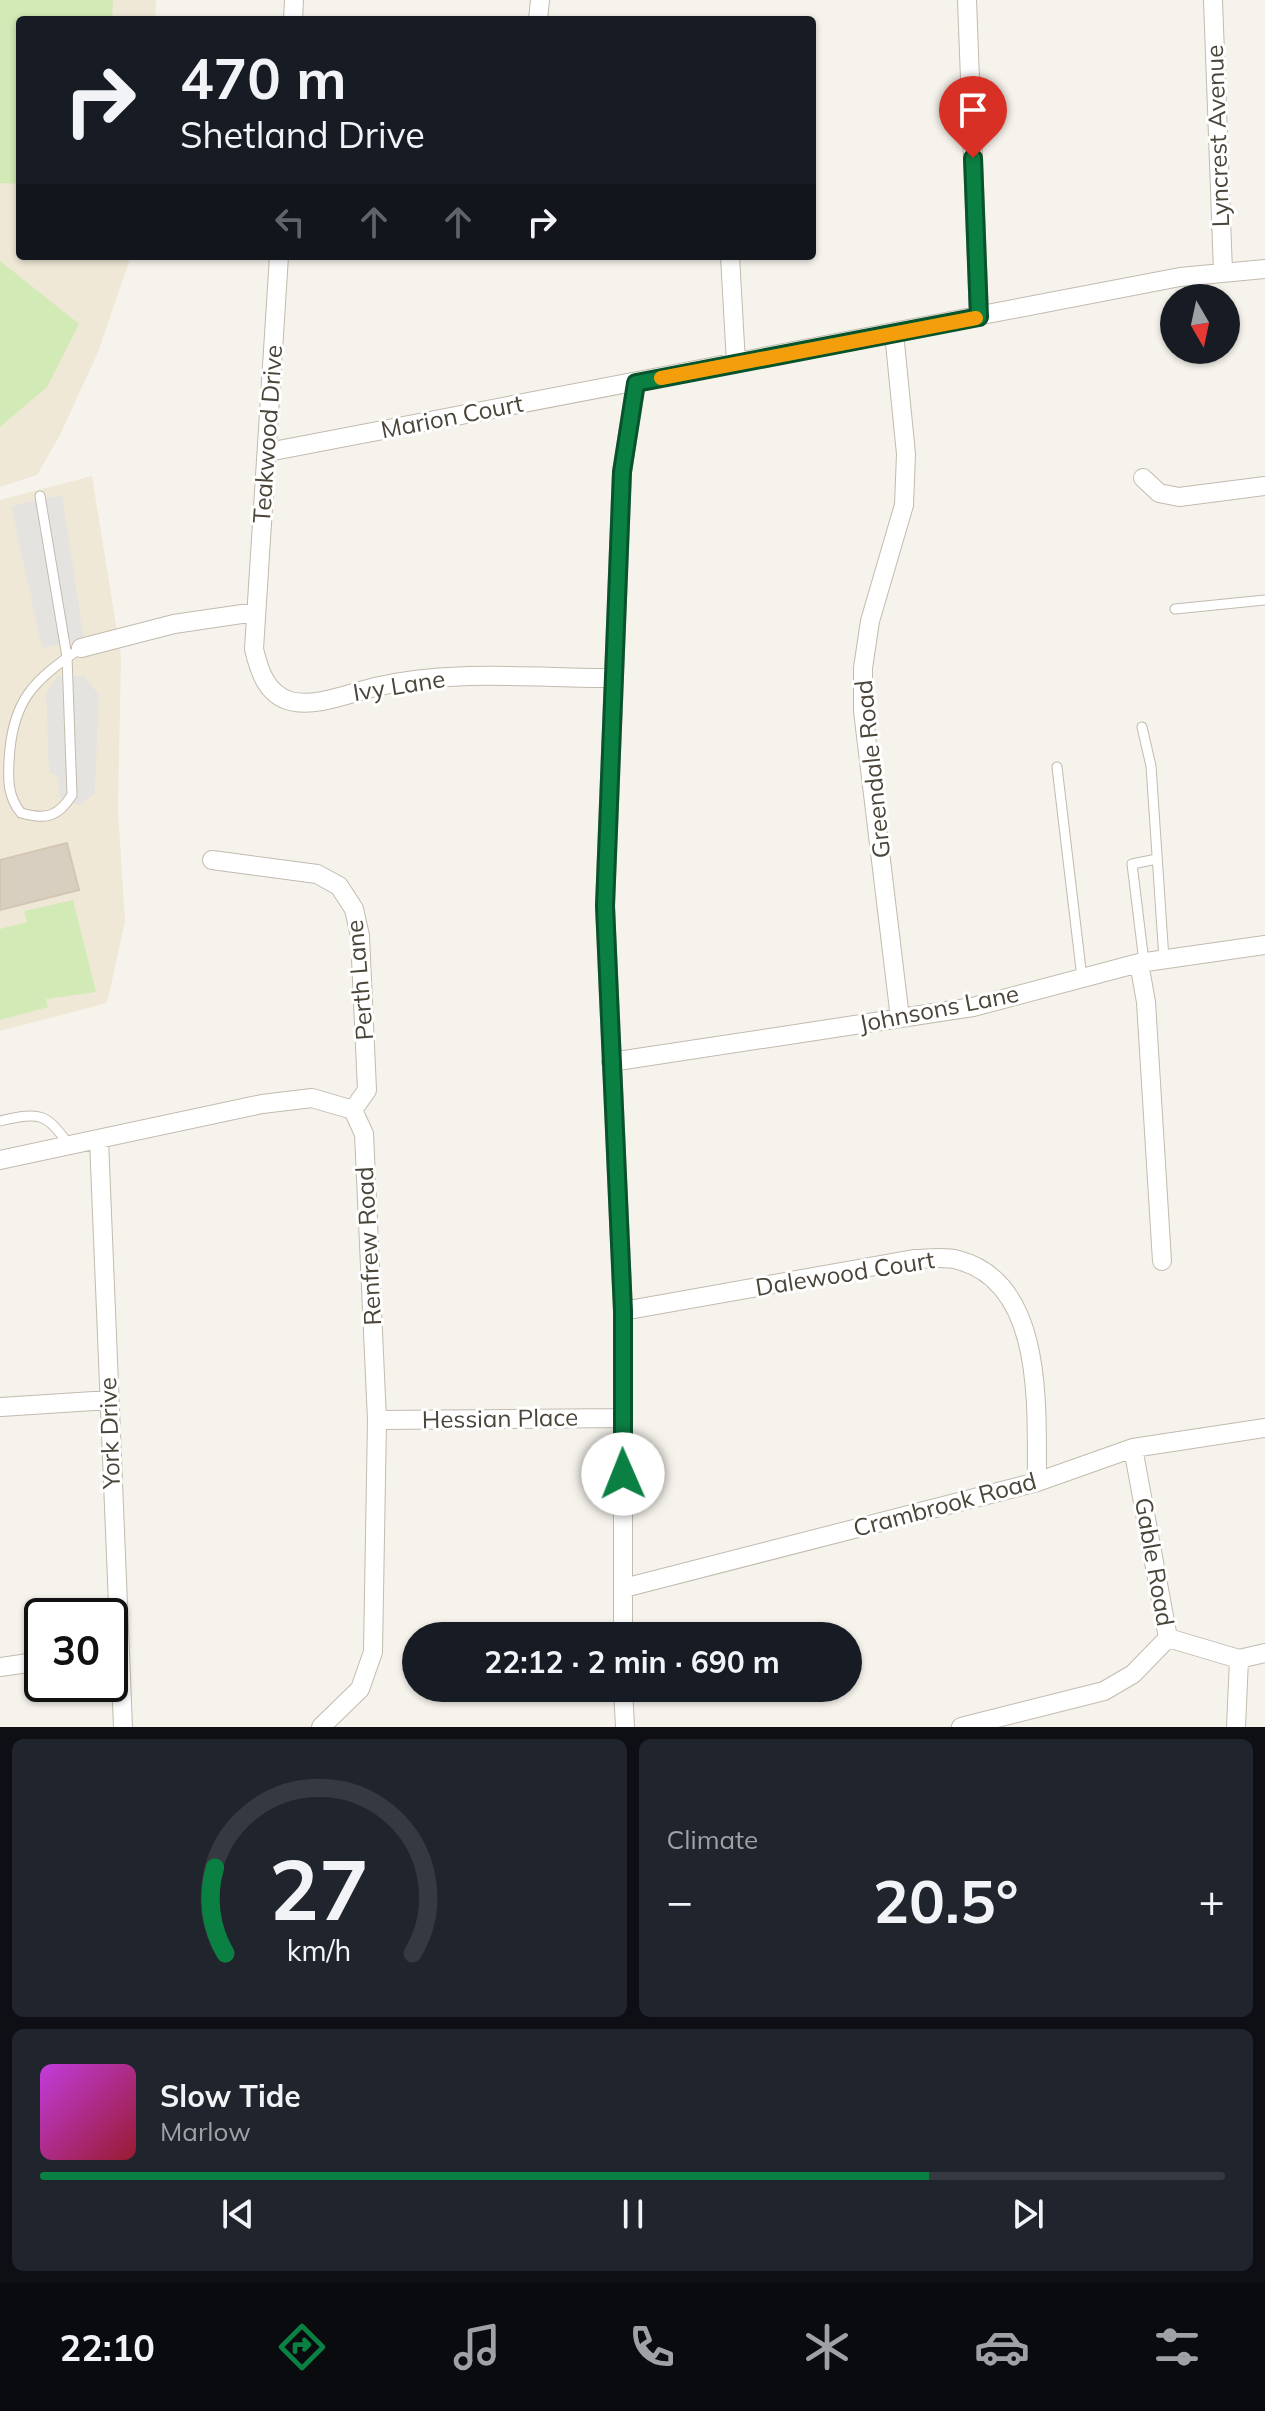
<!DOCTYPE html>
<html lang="en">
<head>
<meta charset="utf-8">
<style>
	:root { --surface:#171b24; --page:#20242c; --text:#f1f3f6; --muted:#9ea1a6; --line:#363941; --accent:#0b8043 }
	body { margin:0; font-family:Mulish,sans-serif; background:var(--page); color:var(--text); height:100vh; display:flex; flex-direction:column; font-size:30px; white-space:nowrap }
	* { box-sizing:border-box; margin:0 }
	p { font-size:26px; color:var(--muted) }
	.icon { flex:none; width:44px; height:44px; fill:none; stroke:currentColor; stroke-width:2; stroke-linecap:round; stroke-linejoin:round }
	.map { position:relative; height:1727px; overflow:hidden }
	.details { display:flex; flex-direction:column; gap:12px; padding:12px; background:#0d0f14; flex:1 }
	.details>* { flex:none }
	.guide { position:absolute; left:16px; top:16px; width:800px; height:244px; border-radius:8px; box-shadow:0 2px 6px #0004; background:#171b24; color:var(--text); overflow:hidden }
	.needle { width:52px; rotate:171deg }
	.fabs { position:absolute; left:1160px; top:284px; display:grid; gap:16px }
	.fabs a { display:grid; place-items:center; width:80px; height:80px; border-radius:50%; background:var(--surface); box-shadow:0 2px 6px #0004; font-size:40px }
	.speed { position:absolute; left:24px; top:1598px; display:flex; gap:16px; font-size:40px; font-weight:700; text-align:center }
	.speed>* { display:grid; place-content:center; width:104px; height:104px; border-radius:50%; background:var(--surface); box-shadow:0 2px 6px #0004; line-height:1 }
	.speed .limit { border:4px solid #111; border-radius:12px; background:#fff; color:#111 }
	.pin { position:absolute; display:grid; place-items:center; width:68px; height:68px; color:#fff; margin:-82px -34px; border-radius:50% 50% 50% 0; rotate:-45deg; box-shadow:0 0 8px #0007 }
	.pin .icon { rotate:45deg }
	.me { position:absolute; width:88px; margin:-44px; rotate:359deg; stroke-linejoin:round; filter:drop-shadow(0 0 6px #0008) }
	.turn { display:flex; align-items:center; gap:28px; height:168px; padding:0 32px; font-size:36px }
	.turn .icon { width:104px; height:104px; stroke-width:2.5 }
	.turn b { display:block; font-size:56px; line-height:68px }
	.lanes { display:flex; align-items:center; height:76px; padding:0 32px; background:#0003; justify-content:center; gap:40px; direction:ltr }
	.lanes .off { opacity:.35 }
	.big { font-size:60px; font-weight:700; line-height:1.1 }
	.details .widget { flex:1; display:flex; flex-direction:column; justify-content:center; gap:12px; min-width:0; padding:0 28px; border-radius:12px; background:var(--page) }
	.details .dial { align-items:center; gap:0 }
	.dial svg { height:208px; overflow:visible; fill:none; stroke:var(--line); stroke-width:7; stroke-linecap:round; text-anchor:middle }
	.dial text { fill:var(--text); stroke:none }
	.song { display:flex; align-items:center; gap:24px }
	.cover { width:96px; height:96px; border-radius:12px; background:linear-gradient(135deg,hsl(290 70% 55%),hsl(350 70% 35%)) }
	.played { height:8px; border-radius:4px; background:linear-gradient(90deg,var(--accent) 75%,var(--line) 75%) }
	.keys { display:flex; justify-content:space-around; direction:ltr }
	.heat { display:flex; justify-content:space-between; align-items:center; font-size:44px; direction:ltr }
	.details .tiles { flex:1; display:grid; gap:12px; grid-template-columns:1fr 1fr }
	.widget:last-child { grid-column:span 2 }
	.trip { position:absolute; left:402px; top:1622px; width:460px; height:80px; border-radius:40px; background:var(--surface); box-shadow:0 2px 6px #0004; font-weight:700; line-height:80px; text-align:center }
	.menu { display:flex; height:128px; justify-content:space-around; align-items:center; background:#090b0e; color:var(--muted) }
	.menu .icon { width:56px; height:56px }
	.menu .on { color:var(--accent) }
	.menu b { font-size:36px; color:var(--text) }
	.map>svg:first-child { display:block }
	.education { fill:#efe8d6 }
	.green { fill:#d2eab5 }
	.parking { fill:#e5e3e0 }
	.building { fill:#d8cfc1; stroke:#d3c7b4; stroke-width:2 }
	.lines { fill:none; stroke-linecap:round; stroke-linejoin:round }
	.lane-casing { stroke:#c2bbae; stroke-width:11 }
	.street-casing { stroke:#c2bbae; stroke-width:20 }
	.lane { stroke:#fff; stroke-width:9 }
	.street { stroke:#fff; stroke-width:18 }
	.route-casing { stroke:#07532c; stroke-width:20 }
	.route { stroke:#0b8043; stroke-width:14 }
	.slow { stroke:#f59e0b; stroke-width:14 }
	.labels { text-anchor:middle; stroke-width:6; stroke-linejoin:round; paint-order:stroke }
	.street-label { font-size:24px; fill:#4b4439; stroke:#fff }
</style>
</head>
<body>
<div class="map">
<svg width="1265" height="1727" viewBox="0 0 1265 1727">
	<rect width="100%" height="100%" fill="#f6f3ec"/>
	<!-- education -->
	<path class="education" d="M0,0H156L155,20H20V256H131L98,352L60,435L37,475L0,487Z
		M92,476L121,656L118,810L125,921L107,1003L0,1031V500Z"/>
	<!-- green -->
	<path class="green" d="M0,0H113L112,20H20V184L0,183Z
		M0,261L79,324L47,387L0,427Z
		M73,900L96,992L46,999L48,1007L0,1020V929L27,922L24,911Z"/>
	<!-- parking -->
	<path class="parking" d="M62,495L84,639L42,648L11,506Z
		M58,676H84L99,695L95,793L80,805L60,798L58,777L49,772L46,692Z"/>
	<!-- building -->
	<path class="building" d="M67,843L79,890L0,910V860Z"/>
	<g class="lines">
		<!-- lane casing -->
		<g class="lane-casing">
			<path id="lane" d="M40,496L67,657L72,795C58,817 46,820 21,813C8,797 8,781 9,761C12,700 33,681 81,648
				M1175,609L1265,600
				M1142,727L1151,766L1164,959
				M1057,767L1082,978
				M1144,962L1132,864L1157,859
				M0,1121C41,1112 45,1112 70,1146"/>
		</g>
		<!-- street casing -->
		<g class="street-casing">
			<path id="street" d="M967,0L979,317
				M1213,0L1223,272
				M293,20L294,0
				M538,20L540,0
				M279,256L254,649C259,670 266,694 290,701C315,708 350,693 375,687C451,669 534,678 613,678
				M730,256L736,363
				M894,333L906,454L904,505L870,621L863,668V711L900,1018
				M268,452L1180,277L1265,269
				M1143,478L1159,493L1179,497L1265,486
				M81,648L174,624L256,612
				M212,860L317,874L339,886L354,909L360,936L367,1090L353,1110
				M1139,963L1146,1002L1162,1261
				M611,1062L973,1007L1139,963L1265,945
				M99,1140L123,1727
				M0,1160L262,1104L312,1098L353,1110
				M623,1311L914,1259C928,1259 945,1256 958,1260C1046,1283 1036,1411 1037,1482
				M1,1407L109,1400
				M377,1420L622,1418
				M1133,1448L1168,1638
				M624,1588L1037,1482L1133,1448L1265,1428
				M623,1636V1311L605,906L622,472L636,383
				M1168,1638L1239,1659L1265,1653
				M0,1667L42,1661
				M623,1688L625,1727
				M321,1727L360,1689L373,1652L377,1420L364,1134L353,1110
				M961,1727L1104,1691L1133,1674L1168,1638
				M1236,1727L1239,1659"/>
		</g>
		<!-- lane -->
		<use href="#lane" class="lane"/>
		<!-- street -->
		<use href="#street" class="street"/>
	</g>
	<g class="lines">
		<!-- route casing -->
		<g class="route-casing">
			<path id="route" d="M623,1474V1311L605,906L622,472L636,383L979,317L973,158"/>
		</g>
		<!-- route -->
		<use href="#route" class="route"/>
		<!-- slow -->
		<path class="slow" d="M661,378L976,318"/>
	</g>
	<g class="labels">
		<!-- street labels -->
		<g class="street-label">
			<text transform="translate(1218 136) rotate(-92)" y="8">Lyncrest Avenue</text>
			<text transform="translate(452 417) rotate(-11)" y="8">Marion Court</text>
			<text transform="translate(268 434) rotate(-86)" y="8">Teakwood Drive</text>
			<text transform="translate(399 686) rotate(-9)" y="8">Ivy Lane</text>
			<text transform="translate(873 769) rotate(-96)" y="8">Greendale Road</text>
			<text transform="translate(360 980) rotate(-95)" y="8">Perth Lane</text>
			<text transform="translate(939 1009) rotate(-11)" y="8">Johnsons Lane</text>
			<text transform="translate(369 1246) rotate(-93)" y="8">Renfrew Road</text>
			<text transform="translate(845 1274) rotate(-9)" y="8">Dalewood Court</text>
			<text transform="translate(500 1419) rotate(-1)" y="8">Hessian Place</text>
			<text transform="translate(110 1433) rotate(-92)" y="8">York Drive</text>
			<text transform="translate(945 1505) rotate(-15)" y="8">Crambrook Road</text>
			<text transform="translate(1154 1562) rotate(80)" y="8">Gable Road</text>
		</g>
	</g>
</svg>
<div class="fabs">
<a><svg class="needle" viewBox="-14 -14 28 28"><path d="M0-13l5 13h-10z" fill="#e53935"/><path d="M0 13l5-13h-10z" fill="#9ea1a6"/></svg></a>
</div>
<div class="speed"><div class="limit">30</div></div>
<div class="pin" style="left:973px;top:158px;background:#d93025"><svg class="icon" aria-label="arrive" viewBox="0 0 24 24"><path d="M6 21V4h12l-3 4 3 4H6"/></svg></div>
<svg class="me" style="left:623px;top:1474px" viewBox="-20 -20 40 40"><circle r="19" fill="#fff"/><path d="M0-13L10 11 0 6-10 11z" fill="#0b8043"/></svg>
<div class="trip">22:12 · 2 min · 690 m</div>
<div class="guide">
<div class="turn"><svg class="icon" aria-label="right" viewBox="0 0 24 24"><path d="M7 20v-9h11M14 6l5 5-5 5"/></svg><div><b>470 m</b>Shetland Drive</div></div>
<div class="lanes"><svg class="icon off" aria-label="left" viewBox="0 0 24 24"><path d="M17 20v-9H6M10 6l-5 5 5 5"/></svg><svg class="icon off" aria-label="ahead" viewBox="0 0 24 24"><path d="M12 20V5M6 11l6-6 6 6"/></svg><svg class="icon off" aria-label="ahead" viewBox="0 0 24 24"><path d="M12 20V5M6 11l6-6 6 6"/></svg><svg class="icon" aria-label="right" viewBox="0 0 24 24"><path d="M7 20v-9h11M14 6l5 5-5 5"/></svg></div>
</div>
</div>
<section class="details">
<div class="tiles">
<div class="widget dial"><svg viewBox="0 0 100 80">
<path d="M14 69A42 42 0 1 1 86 69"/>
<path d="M14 69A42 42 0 0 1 10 36" stroke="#0b8043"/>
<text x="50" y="56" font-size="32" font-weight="700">27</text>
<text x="50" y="72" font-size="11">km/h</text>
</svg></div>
<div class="widget"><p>Climate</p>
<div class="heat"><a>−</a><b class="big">20.5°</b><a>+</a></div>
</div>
<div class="widget">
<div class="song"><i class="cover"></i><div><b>Slow Tide</b><p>Marlow</p></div></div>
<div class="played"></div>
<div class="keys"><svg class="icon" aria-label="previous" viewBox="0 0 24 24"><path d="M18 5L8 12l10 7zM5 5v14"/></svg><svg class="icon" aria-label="pause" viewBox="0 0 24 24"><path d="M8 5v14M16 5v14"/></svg><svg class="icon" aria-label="next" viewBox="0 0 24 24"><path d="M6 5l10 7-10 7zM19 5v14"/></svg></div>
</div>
</div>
</section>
<nav class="menu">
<b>22:10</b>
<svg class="icon on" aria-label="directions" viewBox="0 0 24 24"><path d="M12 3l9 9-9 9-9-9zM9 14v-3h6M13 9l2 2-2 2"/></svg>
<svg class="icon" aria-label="music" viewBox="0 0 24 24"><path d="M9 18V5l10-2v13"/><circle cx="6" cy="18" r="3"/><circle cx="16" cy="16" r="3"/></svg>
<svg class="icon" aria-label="phone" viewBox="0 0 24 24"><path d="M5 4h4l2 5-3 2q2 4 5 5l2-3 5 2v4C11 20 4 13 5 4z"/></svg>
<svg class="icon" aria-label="climate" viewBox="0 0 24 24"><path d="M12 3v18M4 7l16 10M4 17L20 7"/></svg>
<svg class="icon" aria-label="car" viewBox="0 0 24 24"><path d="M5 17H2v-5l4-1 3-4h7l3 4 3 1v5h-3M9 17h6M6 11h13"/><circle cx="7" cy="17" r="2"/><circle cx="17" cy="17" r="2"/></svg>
<svg class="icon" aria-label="filters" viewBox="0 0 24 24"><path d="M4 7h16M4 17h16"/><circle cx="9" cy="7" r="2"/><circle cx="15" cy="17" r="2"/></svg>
</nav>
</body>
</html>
